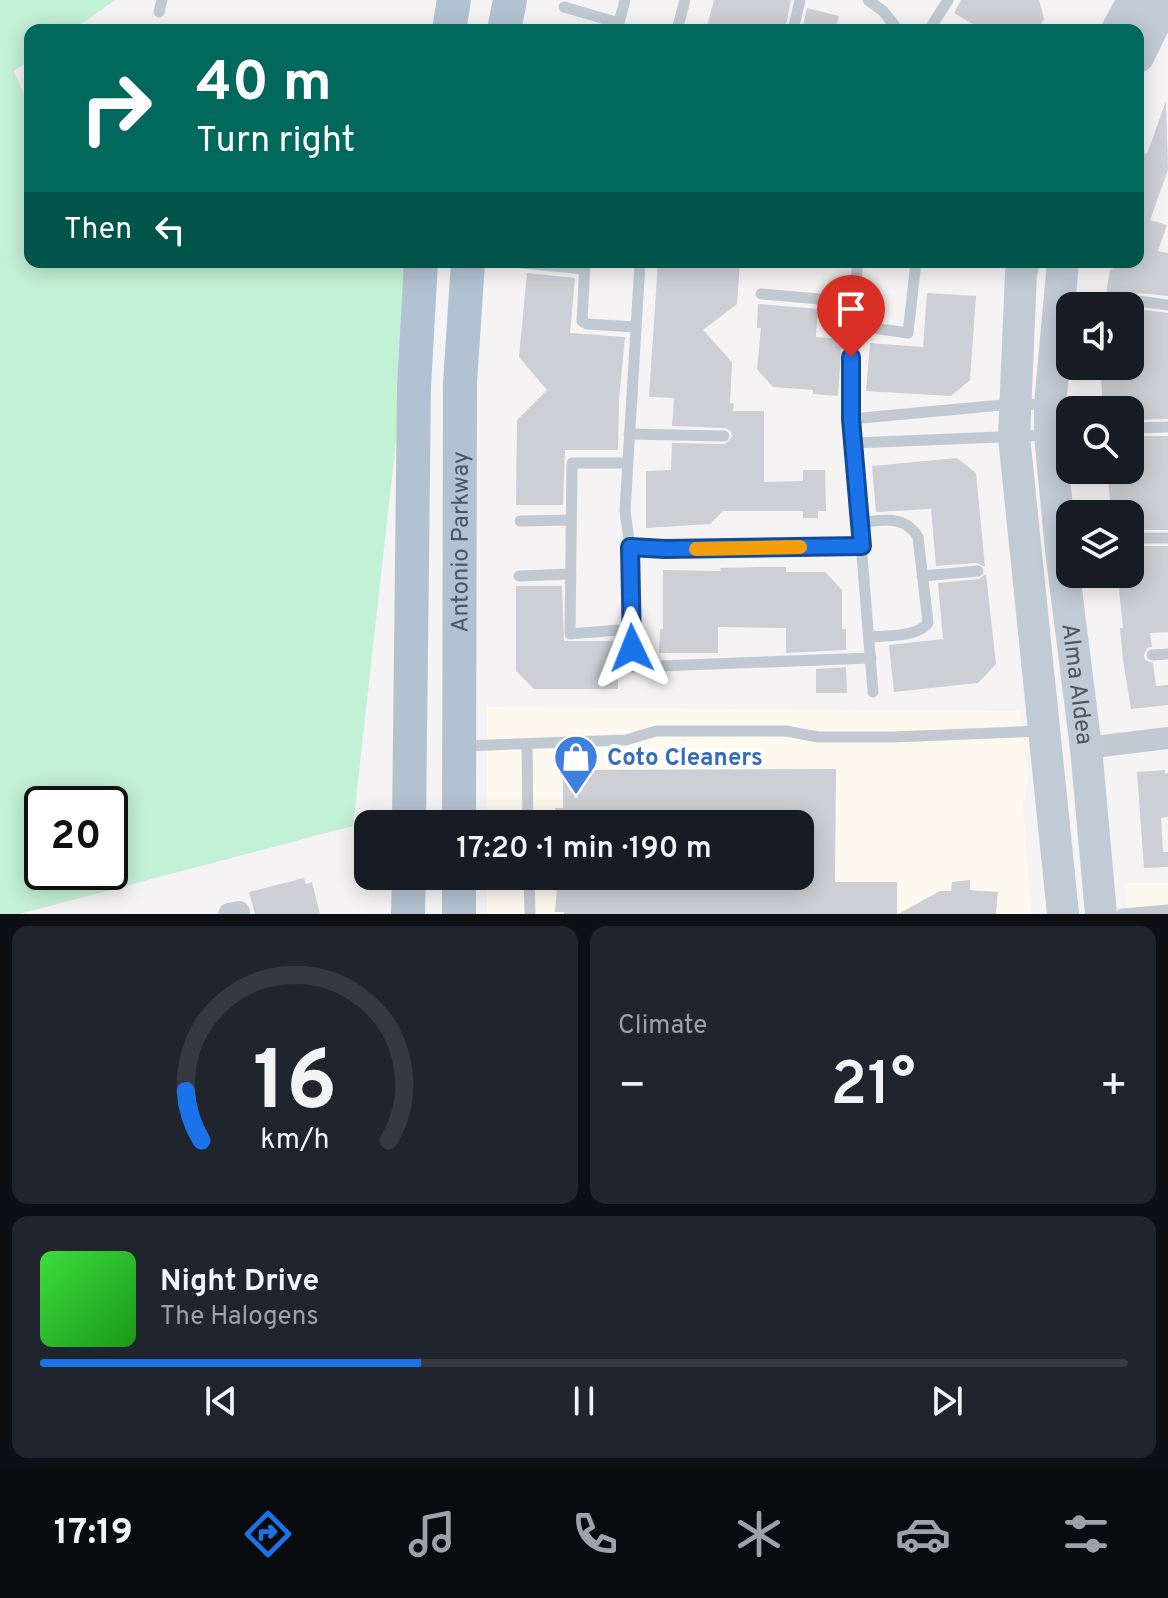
<!DOCTYPE html>
<html lang="en">
<head>
<meta charset="utf-8">
<style>
	:root { --surface:#171b24; --page:#20242c; --text:#f1f3f6; --muted:#9ea1a6; --line:#363941; --accent:#1a73e8 }
	body { margin:0; font-family:Overpass,sans-serif; background:var(--page); color:var(--text); height:100vh; display:flex; flex-direction:column; font-size:30px; white-space:nowrap }
	* { box-sizing:border-box; margin:0 }
	p { font-size:26px; color:var(--muted) }
	.icon { flex:none; width:44px; height:44px; fill:none; stroke:currentColor; stroke-width:2; stroke-linecap:round; stroke-linejoin:round }
	.map { position:relative; height:914px; overflow:hidden }
	.drawer { display:flex; flex-direction:column; gap:12px; padding:12px; background:#0d0f14; flex:1 }
	.drawer>* { flex:none }
	.banner { position:absolute; left:24px; top:24px; width:1120px; height:244px; border-radius:16px; box-shadow:0 4px 20px #0003; background:#00695c; color:#fff; overflow:hidden }
	.buttons { position:absolute; left:1056px; top:292px; display:grid; gap:16px }
	.buttons a { display:grid; place-items:center; width:88px; height:88px; border-radius:16px; background:var(--surface); box-shadow:0 4px 20px #0003; font-size:40px }
	.speed { position:absolute; left:24px; top:786px; display:flex; gap:16px; font-size:40px; font-weight:700; text-align:center }
	.speed>* { display:grid; place-content:center; width:104px; height:104px; border-radius:50%; background:var(--surface); box-shadow:0 4px 20px #0003; line-height:1 }
	.speed .limit { border:4px solid #111; border-radius:12px; background:#fff; color:#111 }
	.pin { position:absolute; display:grid; place-items:center; width:68px; height:68px; color:#fff; margin:-82px -34px; border-radius:50% 50% 50% 0; rotate:-45deg; box-shadow:0 0 8px #0007 }
	.pin .icon { rotate:45deg }
	.me { position:absolute; width:88px; margin:-44px; rotate:358deg; stroke-linejoin:round; filter:drop-shadow(0 0 6px #0008) }
	.turn { display:flex; align-items:center; gap:28px; height:168px; padding:0 40px; font-size:36px }
	.turn .icon { width:104px; height:104px; stroke-width:2.5 }
	.turn b { display:block; font-size:56px; line-height:68px }
	.then { display:flex; align-items:center; height:76px; padding:0 40px; background:#0003; gap:16px; font-size:30px }
	.big { font-size:60px; font-weight:600; line-height:1.1 }
	.drawer .tile { flex:1; display:flex; flex-direction:column; justify-content:center; gap:12px; min-width:0; padding:0 28px; border-radius:16px; background:var(--page) }
	.drawer .dial { align-items:center; gap:0 }
	.dial svg { height:208px; overflow:visible; fill:none; stroke:var(--line); stroke-width:7; stroke-linecap:round; text-anchor:middle }
	.dial text { fill:var(--text); stroke:none }
	.song { display:flex; align-items:center; gap:24px }
	.cover { width:96px; height:96px; border-radius:12px; background:linear-gradient(135deg,hsl(120 70% 55%),hsl(120 70% 35%)) }
	.played { height:8px; border-radius:4px; background:linear-gradient(90deg,var(--accent) 35%,var(--line) 35%) }
	.keys { display:flex; justify-content:space-around; direction:ltr }
	.heat { display:flex; justify-content:space-between; align-items:center; font-size:44px; direction:ltr }
	.drawer .tiles { flex:1; display:grid; gap:12px; grid-template-columns:1fr 1fr }
	.tile:last-child { grid-column:span 2 }
	.trip { position:absolute; left:354px; top:810px; width:460px; height:80px; border-radius:16px; background:var(--surface); box-shadow:0 4px 20px #0003; font-weight:600; line-height:80px; text-align:center }
	.menu { display:flex; height:128px; justify-content:space-around; align-items:center; background:#090b0e; color:var(--muted) }
	.menu .icon { width:56px; height:56px }
	.menu .on { color:var(--accent) }
	.menu b { font-size:36px; color:var(--text) }
	.map>svg:first-child { display:block }
	.commercial { fill:#fdf9ef }
	.green { fill:#c3f1d5; fill-rule:evenodd }
	.building { fill:#cdcfd5 }
	.lines { fill:none; stroke-linecap:round; stroke-linejoin:round }
	.service { stroke:#c1cad2; stroke-width:11 }
	.minor { stroke:#c1cad2; stroke-width:22 }
	.secondary { stroke:#c1cbd6; stroke-width:32 }
	.primary { stroke:#b3c2d1; stroke-width:34 }
	.route-casing { stroke:#114b97; stroke-width:20 }
	.route { stroke:#1a73e8; stroke-width:14 }
	.slow { stroke:#f59e0b; stroke-width:14 }
	.labels { text-anchor:middle; stroke-width:8; stroke-linejoin:round; paint-order:stroke }
	.street-label { font-size:24px; fill:#4a5661; stroke:#fff }
	.shop-label { font-size:24px; font-weight:bold; fill:#366cbe; stroke:#fff; text-anchor:start }
</style>
</head>
<body>
<div class="map">
<svg width="1168" height="914" viewBox="0 0 1168 914">
	<rect width="100%" height="100%" fill="#f5f3f3"/>
	<!-- commercial -->
	<path class="commercial" d="M487,707L1020,711L1028,778L1023,805L1031,914H487V876H800V824H487Z
		M1125,883H1168V914H1126Z"/>
	<!-- green -->
	<path class="green" d="M0,0H115L73,30H30V60L14,71L30,108V262H416L353,826L19,914H0ZM42,804H110V872H42Z"/>
	<!-- building -->
	<path class="building" d="M714,0H791L785,30H706Z
		M961,0H1039L1044,19L1038,30H983L954,13Z
		M807,8L839,16L835,30H802Z
		M1166,101L1168,170L1150,220L1167,225L1158,251L1168,253V296L1139,293L1133,295L1131,301L1137,309L1168,313V419L1137,420L1130,426V410H1103L1101,377L1130,375V306H1105L1106,294L1110,269L1113,270L1114,262H1138V168L1143,153L1147,154Z
		M658,262H740L737,304L703,330L732,362L730,403H734L733,411H764V482L803,481V470H825L826,511H818V518H803V511H723L710,524L646,528V471L671,470L672,443L725,444L732,437L731,431L725,428L672,426L674,398L649,397Z
		M527,273L575,278L570,333L625,337L619,399L618,450H565L563,505H516L517,420L547,390L519,357Z
		M927,293L976,296L970,380L951,396L866,391L870,343L923,347Z
		M758,304L818,309L816,337L842,339L838,396L813,394V390L773,387L757,369L761,328H757Z
		M1130,430L1138,436H1168V530H1142L1135,537L1139,546H1168V632L1150,633L1152,647L1147,648L1144,655L1145,660L1153,663L1156,686L1168,685V705L1131,709L1123,660L1120,628H1123L1118,580L1130,579V507L1111,509L1107,470H1130Z
		M957,458L976,473L985,567L977,563L936,566L931,509L876,512L872,466Z
		M760,567H786V572H825L842,590V629H846V650L786,653V628L718,627V653H659L660,629H663V570L721,571L720,568Z
		M986,574L996,664L978,683L894,692L889,645L943,639L938,583L979,579Z
		M516,586H562L564,641H618V689H534L516,671Z
		M846,667L847,693H816V669Z
		M836,769L835,882H897V914H564V912H555L558,876H800V824H555V808H563V770Z
		M1165,770V774L1168,773V817L1161,818L1163,852H1168V867L1144,868L1137,772Z
		M304,878L306,884L312,882L320,914H255L249,892Z
		M970,880V890L998,892L996,914H898L940,891H951L952,882Z"/>
	<g class="lines">
		<!-- service -->
		<path class="service" d="M868,0L883,11L898,30
			M564,7L619,23
			M159,12L162,0
			M617,30L625,0
			M677,30L685,0
			M793,30L800,0
			M929,30L948,0
			M585,262L582,321L587,324L636,327
			M640,262L625,511L630,547L633,667L871,658
			M858,262L851,325V419L873,692
			M522,263L585,269
			M761,294L854,302
			M1139,301L1168,305
			M851,325L908,333L916,262
			M851,419L1013,404L1049,405
			M1138,428L1168,427
			M629,434L724,436
			M853,443L1049,435
			M627,463H572L570,634L631,629
			M520,521L571,520
			M860,522C882,521 905,514 918,537L928,623C916,638 887,635 869,637
			M1143,538H1168
			M630,547L665,549L862,546
			M519,576L571,574
			M922,576L978,571
			M1152,655L1168,654
			M527,744L528,824
			M464,746L626,740L656,731H786L818,737H893L1040,731
			M529,876L530,914
			M1122,914L1168,910"/>
		<!-- minor -->
		<path class="minor" d="M1086,748L1168,738
			M229,914L239,912V914"/>
		<!-- secondary -->
		<g class="secondary">
			<path d="M1117,30L1133,0"/>
			<path d="M1138,57L1166,0"/>
			<path d="M1024,262L1021,273L1014,437L1063,914"/>
			<path id="s1" d="M1063,262L1050,405V435L1061,550L1086,748L1101,914"/>
		</g>
		<!-- primary -->
		<g class="primary">
			<path d="M449,30L454,0"/>
			<path d="M504,30L510,0"/>
			<path d="M409,824L414,387L421,262"/>
			<path id="s2" d="M459,824L460,383L468,262"/>
			<path d="M408,914L409,876"/>
			<path d="M459,914V876"/>
		</g>
	</g>
	<g class="lines">
		<!-- route casing -->
		<g class="route-casing">
			<path id="route" d="M632,648L630,547L665,549L862,546L851,419V357"/>
		</g>
		<!-- route -->
		<use href="#route" class="route"/>
		<!-- slow -->
		<path class="slow" d="M696,549L800,547"/>
	</g>
	<!-- icons -->
	<defs>
		<g id="shop-pin" transform="scale(2.3)"><path d="M0 17L-7.5 6A9.5 9.5 0 1 1 7.5 6Z" fill="#3f7fe0" stroke="#fff"/><path d="M-5-2.5h2.3a2.7 3.5 0 0 1 5.4 0H5L5.5 6h-11ZM-1.5-2.5h3a1.5 2.3 0 0 0-3 0Z" fill="#fff"/></g>
	</defs>
	<g fill-rule="evenodd">
		<use href="#shop-pin" x="576" y="757"/>
	</g>
	<g class="labels">
		<!-- street labels -->
		<g class="street-label">
			<text dy="8" stroke="none"><textPath href="#s2" startOffset="282">Antonio Parkway</textPath></text>
			<text dy="8" stroke="none"><textPath href="#s1" startOffset="424">Alma Aldea</textPath></text>
		</g>
		<!-- shop labels -->
		<g class="shop-label">
			<text x="607" y="765">Coto Cleaners</text>
		</g>
	</g>
</svg>
<div class="buttons">
<a><svg class="icon" aria-label="sound" viewBox="0 0 24 24"><path d="M4 9h4l5-4v14l-5-4H4zM17 9q2 3 0 6"/></svg></a>
<a><svg class="icon" aria-label="search" viewBox="0 0 24 24"><circle cx="10" cy="10" r="6"/><path d="M15 15l6 6"/></svg></a>
<a><svg class="icon" aria-label="layers" viewBox="0 0 24 24"><path d="M12 4l9 5-9 5-9-5zM3 14l9 5 9-5"/></svg></a>
</div>
<div class="speed"><div class="limit">20</div></div>
<div class="pin" style="left:851px;top:357px;background:#d93025"><svg class="icon" aria-label="arrive" viewBox="0 0 24 24"><path d="M6 21V4h12l-3 4 3 4H6"/></svg></div>
<svg class="me" style="left:632px;top:648px" viewBox="-20 -20 40 40"><path d="M0-17L14 15 0 8-14 15z" fill="#1a73e8" stroke="#fff" stroke-width="4"/></svg>
<div class="trip">17:20 · 1 min · 190 m</div>
<div class="banner">
<div class="turn"><svg class="icon" aria-label="right" viewBox="0 0 24 24"><path d="M7 20v-9h11M14 6l5 5-5 5"/></svg><div><b>40 m</b>Turn right</div></div>
<div class="then">Then<svg class="icon" aria-label="left" viewBox="0 0 24 24"><path d="M17 20v-9H6M10 6l-5 5 5 5"/></svg></div>
</div>
</div>
<section class="drawer">
<div class="tiles">
<div class="tile dial"><svg viewBox="0 0 100 80">
<path d="M14 69A42 42 0 1 1 86 69"/>
<path d="M14 69A42 42 0 0 1 8 50" stroke="#1a73e8"/>
<text x="50" y="56" font-size="32" font-weight="700">16</text>
<text x="50" y="72" font-size="11">km/h</text>
</svg></div>
<div class="tile"><p>Climate</p>
<div class="heat"><a>−</a><b class="big">21°</b><a>+</a></div>
</div>
<div class="tile">
<div class="song"><i class="cover"></i><div><b>Night Drive</b><p>The Halogens</p></div></div>
<div class="played"></div>
<div class="keys"><svg class="icon" aria-label="previous" viewBox="0 0 24 24"><path d="M18 5L8 12l10 7zM5 5v14"/></svg><svg class="icon" aria-label="pause" viewBox="0 0 24 24"><path d="M8 5v14M16 5v14"/></svg><svg class="icon" aria-label="next" viewBox="0 0 24 24"><path d="M6 5l10 7-10 7zM19 5v14"/></svg></div>
</div>
</div>
</section>
<nav class="menu">
<b>17:19</b>
<svg class="icon on" aria-label="directions" viewBox="0 0 24 24"><path d="M12 3l9 9-9 9-9-9zM9 14v-3h6M13 9l2 2-2 2"/></svg>
<svg class="icon" aria-label="music" viewBox="0 0 24 24"><path d="M9 18V5l10-2v13"/><circle cx="6" cy="18" r="3"/><circle cx="16" cy="16" r="3"/></svg>
<svg class="icon" aria-label="phone" viewBox="0 0 24 24"><path d="M5 4h4l2 5-3 2q2 4 5 5l2-3 5 2v4C11 20 4 13 5 4z"/></svg>
<svg class="icon" aria-label="climate" viewBox="0 0 24 24"><path d="M12 3v18M4 7l16 10M4 17L20 7"/></svg>
<svg class="icon" aria-label="car" viewBox="0 0 24 24"><path d="M5 17H2v-5l4-1 3-4h7l3 4 3 1v5h-3M9 17h6M6 11h13"/><circle cx="7" cy="17" r="2"/><circle cx="17" cy="17" r="2"/></svg>
<svg class="icon" aria-label="filters" viewBox="0 0 24 24"><path d="M4 7h16M4 17h16"/><circle cx="9" cy="7" r="2"/><circle cx="15" cy="17" r="2"/></svg>
</nav>
</body>
</html>
